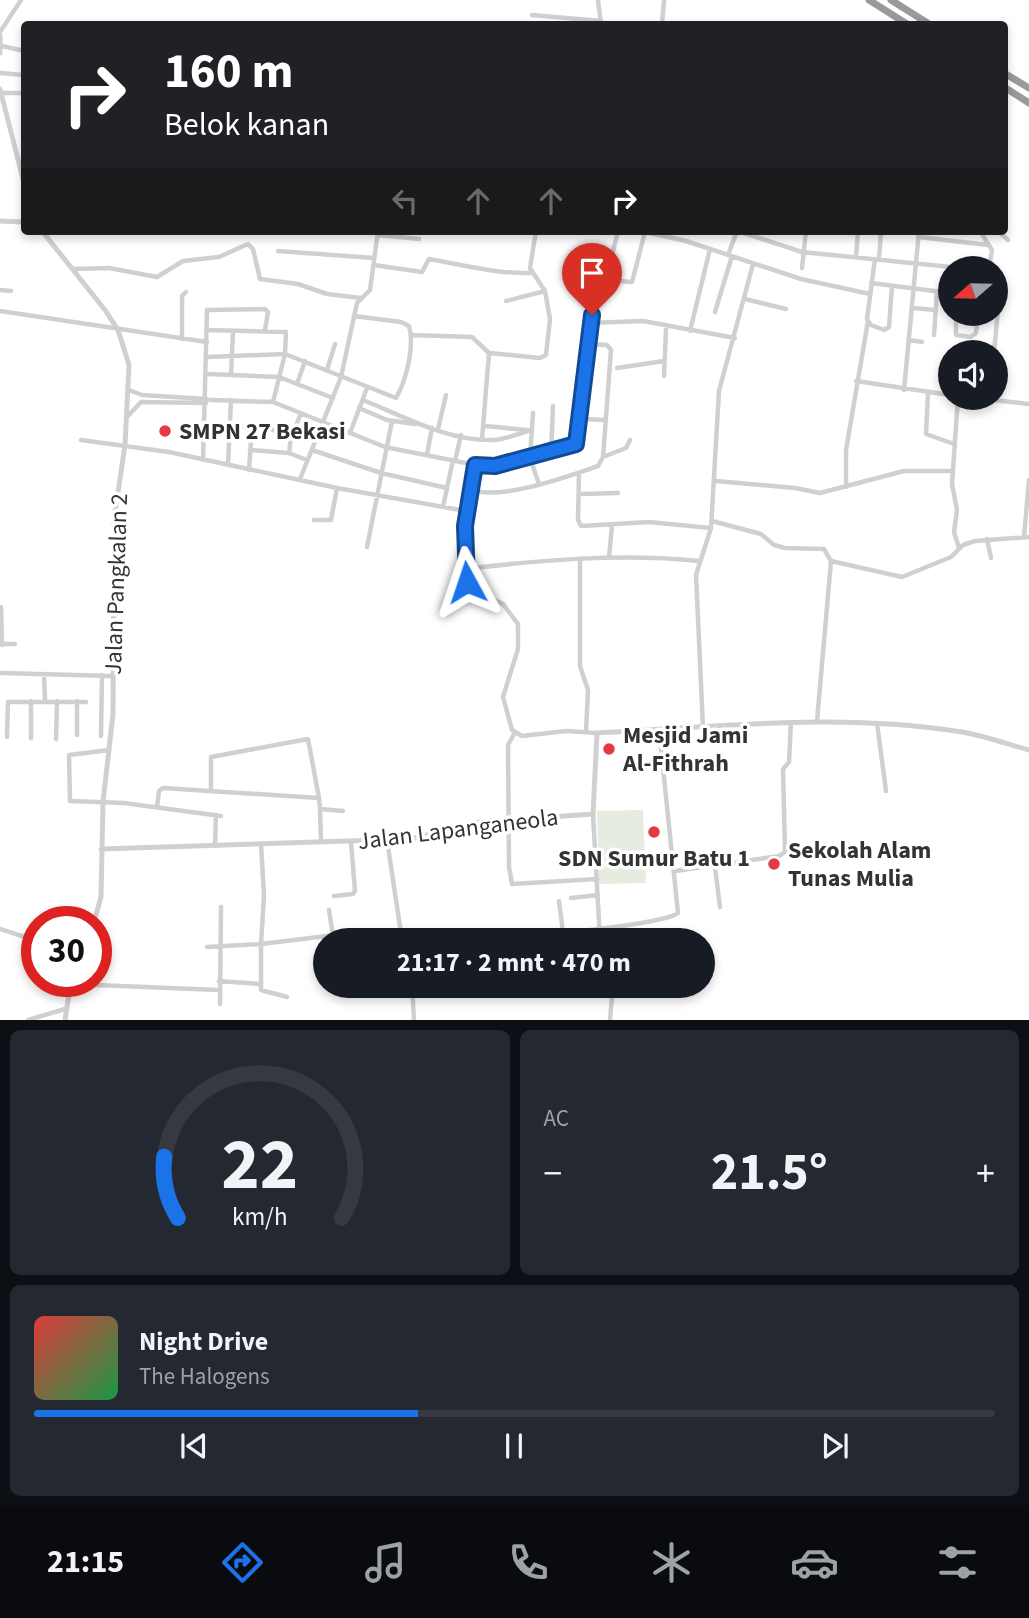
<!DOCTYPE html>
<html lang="id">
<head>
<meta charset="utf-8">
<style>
	:root { --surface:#171b24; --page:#242831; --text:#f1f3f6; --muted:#9ea1a6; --line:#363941; --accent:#1a73e8 }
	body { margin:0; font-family:"Source Sans 3",sans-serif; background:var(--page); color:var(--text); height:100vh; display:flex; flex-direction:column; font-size:26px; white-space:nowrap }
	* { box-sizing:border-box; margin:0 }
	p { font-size:23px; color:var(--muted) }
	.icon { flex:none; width:38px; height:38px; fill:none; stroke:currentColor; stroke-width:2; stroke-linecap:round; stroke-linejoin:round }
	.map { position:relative; height:1020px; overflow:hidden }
	.panel { display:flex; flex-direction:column; gap:10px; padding:10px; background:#0d0f14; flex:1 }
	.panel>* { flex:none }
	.guide { position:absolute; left:21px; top:21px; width:987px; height:214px; border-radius:7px; box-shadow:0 4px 10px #0003; background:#202124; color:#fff; overflow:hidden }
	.needle { width:46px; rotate:250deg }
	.tools { position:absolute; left:938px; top:256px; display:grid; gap:14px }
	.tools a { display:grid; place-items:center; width:70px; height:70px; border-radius:50%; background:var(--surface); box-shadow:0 4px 10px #0003; font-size:35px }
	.speed { position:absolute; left:21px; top:906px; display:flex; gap:14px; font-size:35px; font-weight:700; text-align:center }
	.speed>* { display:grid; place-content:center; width:91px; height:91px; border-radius:50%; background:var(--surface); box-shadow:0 4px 10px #0003; line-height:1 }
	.speed .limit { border:10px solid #d22; background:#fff; color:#111 }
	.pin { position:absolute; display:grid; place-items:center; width:60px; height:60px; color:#fff; margin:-72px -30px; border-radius:50% 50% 50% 0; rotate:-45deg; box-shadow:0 0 7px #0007 }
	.pin .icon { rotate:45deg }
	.me { position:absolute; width:77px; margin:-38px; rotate:355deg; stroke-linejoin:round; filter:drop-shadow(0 0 5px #0008) }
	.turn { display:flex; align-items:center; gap:24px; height:147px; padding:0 28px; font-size:32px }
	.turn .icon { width:91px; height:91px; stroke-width:2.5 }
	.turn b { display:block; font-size:49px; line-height:60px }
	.lanes { display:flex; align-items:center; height:66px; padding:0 28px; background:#0003; justify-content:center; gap:35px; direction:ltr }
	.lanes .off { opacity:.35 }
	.big { font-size:52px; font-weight:700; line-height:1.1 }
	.panel .card { flex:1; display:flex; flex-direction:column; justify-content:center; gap:10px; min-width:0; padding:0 24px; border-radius:10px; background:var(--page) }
	.panel .dial { align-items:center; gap:0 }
	.dial svg { height:182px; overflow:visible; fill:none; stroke:var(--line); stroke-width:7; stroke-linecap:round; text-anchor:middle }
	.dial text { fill:var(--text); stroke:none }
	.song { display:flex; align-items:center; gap:21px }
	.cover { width:84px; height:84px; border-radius:10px; background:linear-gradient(135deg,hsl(0 70% 55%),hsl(140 70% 35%)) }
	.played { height:7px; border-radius:4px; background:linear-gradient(90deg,var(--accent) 40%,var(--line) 40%) }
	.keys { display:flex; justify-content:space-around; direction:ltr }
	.heat { display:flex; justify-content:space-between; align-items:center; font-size:38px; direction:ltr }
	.panel .tiles { flex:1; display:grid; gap:10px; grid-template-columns:1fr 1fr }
	.card:last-child { grid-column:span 2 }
	.trip { position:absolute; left:313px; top:928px; width:402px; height:70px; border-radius:35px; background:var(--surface); box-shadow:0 4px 10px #0003; font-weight:700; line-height:70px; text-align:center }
	.tab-bar { display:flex; height:112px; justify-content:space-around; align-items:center; background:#090b0e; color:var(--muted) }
	.tab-bar .icon { width:49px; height:49px }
	.tab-bar .active { color:var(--accent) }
	.tab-bar b { font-size:32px; color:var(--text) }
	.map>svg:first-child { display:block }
	.pitch { fill:#e6ecdf }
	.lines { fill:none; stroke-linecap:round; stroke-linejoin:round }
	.minor { stroke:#d0d0d0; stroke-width:4.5 }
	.tertiary { stroke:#d0d0d0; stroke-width:5 }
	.motorway { stroke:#9a9a9a; stroke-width:7 }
	.route-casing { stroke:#114b97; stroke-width:18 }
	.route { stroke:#1a73e8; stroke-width:12 }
	.poi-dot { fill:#e63946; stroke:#fff; stroke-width:2.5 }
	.labels { text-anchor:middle; stroke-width:7; stroke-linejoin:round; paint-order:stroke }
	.poi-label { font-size:24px; font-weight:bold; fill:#333; stroke:#fff; text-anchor:start }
	.street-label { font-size:24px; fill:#333; stroke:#fff }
</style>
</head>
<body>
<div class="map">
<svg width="1029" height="1020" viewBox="0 0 1029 1020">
	<rect width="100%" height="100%" fill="#fff"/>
	<!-- pitch -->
	<path class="pitch" d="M643,810L646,883L599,884L597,811Z"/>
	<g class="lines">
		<!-- minor -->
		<path class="minor" d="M598,0L601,24
			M532,15L601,21
			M662,24L664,0
			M0,32L21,0
			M2,46L24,51
			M0,73L24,75
			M1,93H24
			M738,231L802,252L961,268
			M980,231L992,250L989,268
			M998,231L1008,240
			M645,232L686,241L801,279L870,294
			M378,235L419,239
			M919,237L988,245
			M278,251L374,258
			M728,255L737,231
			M856,257L858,231
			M875,259L867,319L871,325L884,330L889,327L892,286
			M879,259L881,231
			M374,265L422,272L429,259C463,265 497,274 531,273
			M802,268L806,231
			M73,269L109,268L157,277L183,261L219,257L248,244L253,249L260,279L298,284L327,294L361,298
			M606,280L632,282L645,232
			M871,283L950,293
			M0,290L11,291
			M745,299L786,309
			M506,301L545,291
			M913,308L935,310
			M0,311L207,342
			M715,312L732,256
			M956,313V335L971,337L976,333L978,313
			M589,323L643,321L735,338
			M207,330L286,332L285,354L273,402
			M690,331L710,249
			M411,335L472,337L489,353
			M934,335L937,291
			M182,339V296L186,292
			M909,340L922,342
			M587,344L607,345L611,350L603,457
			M994,352L1001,279L1000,273L996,272
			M207,357L285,354L396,398C406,381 415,346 409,326L401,322L354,316
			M617,368L664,361
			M327,370L335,344
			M208,374L279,377L333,398
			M231,375L233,331
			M664,376L666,328
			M856,381L950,395
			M297,384L305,361
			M129,390L142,395L207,399
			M904,390L919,231
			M928,393L926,434L954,444
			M958,397L952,484L957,510L954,532L959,548
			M966,397L1029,404
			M210,400L273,402L385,447L486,467L571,448L576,444L581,419L589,323L606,280L618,231
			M363,400C403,416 449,442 494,440C506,439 519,434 531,430
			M359,408L387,420L415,424
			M533,413L530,458L539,484
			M127,417L141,402L206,403
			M581,419L606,420
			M485,426L527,430
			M230,427L264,426L291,438
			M438,429L446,395
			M350,433L367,388
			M482,439L489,353L540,358L546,355L550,319L545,291L530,268L536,231
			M81,440L169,452L337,488L466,511
			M250,450L289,453L307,460
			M312,450L381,473L447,488L443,507
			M289,453L291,438L301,413
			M551,453L553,406
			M427,454L432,428
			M203,460L207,310L265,309L268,312L265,330
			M455,461L461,435
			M228,465L231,400
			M475,465C468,497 454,560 471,589L503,604L518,624V649L503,697L512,730L522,736L566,731L597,733
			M249,470L252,427
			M579,473L578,520L581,526L649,522L711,528
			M300,479L341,377L357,303L370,290L378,231
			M716,481L795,488L820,493L904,471H952
			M846,487V450L868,321
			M447,488L453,460
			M470,489C498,502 569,476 598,466L603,457L626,448L630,440
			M580,494L618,493
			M314,520H331L337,488
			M712,521L761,534L774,545L785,548L824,549L831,561
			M1024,537L1029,480
			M987,539L991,558
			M367,547L392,421
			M609,558L612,525
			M580,559V666L588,690L586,732
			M465,569C542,560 621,553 699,561
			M1,607L2,645
			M2,644H15
			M0,673L113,676
			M44,674L45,700
			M817,721L831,561L902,577L951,557L963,545L975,541L1029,537
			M877,723L886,791
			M703,727L696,575L711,528L719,391L753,264
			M514,734L508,745L509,867L512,884L597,879
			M77,735V701
			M101,736L102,675
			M7,737L8,702H86
			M31,738V701
			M56,739L57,701
			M109,750L69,755L70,801L124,803L221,816
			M211,789V757L308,739L319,798
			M157,807L159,791L163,788L319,798L320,809L343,811
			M320,809L321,842
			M593,814L600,940
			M387,840L402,940
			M215,846L216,815
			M715,867L720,907
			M675,871L779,856L785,852L783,769L789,762L791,722
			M334,896L353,894L355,891L351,842
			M571,898L598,895
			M559,901L563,932
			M329,910L333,936
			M0,929L37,941
			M500,940C528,936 664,925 678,913L659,729
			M207,947L261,944L264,895L261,845
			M219,981L259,984
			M71,984L218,990
			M412,985L414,1020
			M287,997L261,990V944L335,935L339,940
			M220,1004L221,907
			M28,1020L65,1009
			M610,1020L613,985"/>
		<!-- tertiary -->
		<path class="tertiary" d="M0,36V53
			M0,89L24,183
			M0,221L24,222
			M42,231L105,310L118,330L129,365L125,445L114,519L113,714L103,802L101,897L94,922
			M101,849L410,839L480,822L593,814L597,733C718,727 841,712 962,732C985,736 1007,744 1029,750
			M65,1020L71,982"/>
		<!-- motorway -->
		<path class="motorway" d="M869,0L907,24
			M891,0L929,24
			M1004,73L1029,88
			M1004,87L1029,103"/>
	</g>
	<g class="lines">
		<!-- route casing -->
		<g class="route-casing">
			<path id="route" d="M467,582L465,526L475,465L495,466L576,444L592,315"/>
		</g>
		<!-- route -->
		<use href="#route" class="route"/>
	</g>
	<!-- markers -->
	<g class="poi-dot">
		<circle cx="165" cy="431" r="7"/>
		<circle cx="609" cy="749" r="7"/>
		<circle cx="654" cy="832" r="7"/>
		<circle cx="774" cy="864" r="7"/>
	</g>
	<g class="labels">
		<!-- poi labels -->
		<g class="poi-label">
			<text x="179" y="439">SMPN 27 Bekasi</text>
			<text x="623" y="743">Mesjid Jami<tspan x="623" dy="28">Al-Fithrah</tspan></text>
			<text x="788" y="858">Sekolah Alam<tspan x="788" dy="28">Tunas Mulia</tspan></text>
			<text x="654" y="866" text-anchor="middle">SDN Sumur Batu 1</text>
		</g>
		<!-- street labels -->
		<g class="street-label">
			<text transform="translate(116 584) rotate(-88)" y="8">Jalan Pangkalan 2</text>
			<text transform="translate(458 829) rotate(-7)" y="8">Jalan Lapanganeola</text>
		</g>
	</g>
</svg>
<div class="tools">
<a><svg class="needle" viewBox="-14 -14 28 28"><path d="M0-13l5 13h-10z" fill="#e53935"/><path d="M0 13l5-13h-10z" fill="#9ea1a6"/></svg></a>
<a><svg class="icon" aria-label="sound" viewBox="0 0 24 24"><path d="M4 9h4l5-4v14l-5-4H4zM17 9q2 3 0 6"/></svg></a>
</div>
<div class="speed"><div class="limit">30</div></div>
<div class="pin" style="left:592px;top:315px;background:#d93025"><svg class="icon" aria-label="arrive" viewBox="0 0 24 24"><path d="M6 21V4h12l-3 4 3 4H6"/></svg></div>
<svg class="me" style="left:467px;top:582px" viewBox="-20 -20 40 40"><path d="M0-17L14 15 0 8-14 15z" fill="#1a73e8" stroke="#fff" stroke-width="4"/></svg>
<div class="trip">21:17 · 2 mnt · 470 m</div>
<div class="guide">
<div class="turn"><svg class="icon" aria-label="right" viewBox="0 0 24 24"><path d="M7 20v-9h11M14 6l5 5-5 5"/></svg><div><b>160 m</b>Belok kanan</div></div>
<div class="lanes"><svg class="icon off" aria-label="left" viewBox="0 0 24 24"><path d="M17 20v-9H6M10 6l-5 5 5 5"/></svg><svg class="icon off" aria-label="ahead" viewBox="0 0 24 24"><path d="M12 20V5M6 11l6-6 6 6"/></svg><svg class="icon off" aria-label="ahead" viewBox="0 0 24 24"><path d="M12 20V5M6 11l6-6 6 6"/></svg><svg class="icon" aria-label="right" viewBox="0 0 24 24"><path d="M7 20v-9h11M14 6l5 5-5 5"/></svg></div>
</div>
</div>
<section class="panel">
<div class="tiles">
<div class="card dial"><svg viewBox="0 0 100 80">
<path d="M14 69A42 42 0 1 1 86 69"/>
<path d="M14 69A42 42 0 0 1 8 42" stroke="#1a73e8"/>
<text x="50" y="56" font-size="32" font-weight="700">22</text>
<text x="50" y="72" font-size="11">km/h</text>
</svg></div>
<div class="card"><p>AC</p>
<div class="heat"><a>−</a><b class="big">21.5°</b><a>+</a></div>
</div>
<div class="card">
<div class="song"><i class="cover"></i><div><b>Night Drive</b><p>The Halogens</p></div></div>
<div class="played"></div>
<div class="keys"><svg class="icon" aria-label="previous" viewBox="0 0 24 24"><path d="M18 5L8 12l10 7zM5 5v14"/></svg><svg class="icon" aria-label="pause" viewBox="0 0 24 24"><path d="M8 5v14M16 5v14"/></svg><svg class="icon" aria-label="next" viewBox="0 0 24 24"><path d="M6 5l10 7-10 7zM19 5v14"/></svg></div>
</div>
</div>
</section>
<nav class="tab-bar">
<b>21:15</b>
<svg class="icon active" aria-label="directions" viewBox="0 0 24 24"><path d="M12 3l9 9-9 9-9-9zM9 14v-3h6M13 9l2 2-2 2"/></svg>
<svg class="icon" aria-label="music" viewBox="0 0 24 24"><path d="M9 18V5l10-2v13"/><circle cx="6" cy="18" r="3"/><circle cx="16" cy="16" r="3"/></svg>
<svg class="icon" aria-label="phone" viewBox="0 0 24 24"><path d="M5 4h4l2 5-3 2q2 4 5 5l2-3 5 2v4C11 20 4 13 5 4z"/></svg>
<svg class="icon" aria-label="climate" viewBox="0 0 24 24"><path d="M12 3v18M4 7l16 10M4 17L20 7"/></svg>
<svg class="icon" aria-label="car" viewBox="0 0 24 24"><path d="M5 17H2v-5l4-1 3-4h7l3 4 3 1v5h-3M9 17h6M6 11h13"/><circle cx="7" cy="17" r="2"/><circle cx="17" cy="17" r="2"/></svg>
<svg class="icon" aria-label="filters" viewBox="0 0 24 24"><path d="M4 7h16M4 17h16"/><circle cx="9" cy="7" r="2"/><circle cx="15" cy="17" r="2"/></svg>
</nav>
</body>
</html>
